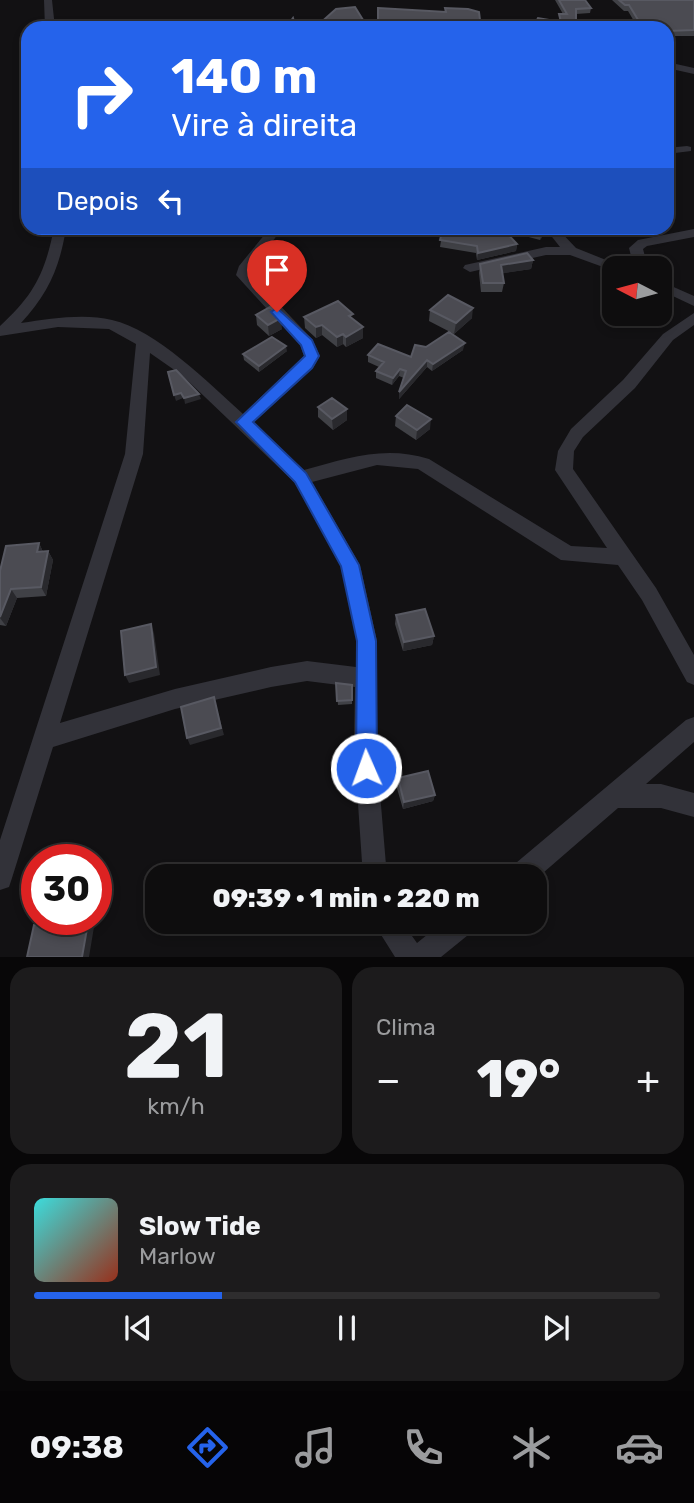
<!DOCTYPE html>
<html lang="pt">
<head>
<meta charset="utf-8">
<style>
	:root { --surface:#0e0d0e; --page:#1c1b1c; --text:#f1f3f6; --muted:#9b9c9e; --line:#2e2d2e; --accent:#2563eb }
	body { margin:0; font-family:Rubik,sans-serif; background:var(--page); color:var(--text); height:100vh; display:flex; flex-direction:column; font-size:26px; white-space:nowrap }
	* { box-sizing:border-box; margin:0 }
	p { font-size:23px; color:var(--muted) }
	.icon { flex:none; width:38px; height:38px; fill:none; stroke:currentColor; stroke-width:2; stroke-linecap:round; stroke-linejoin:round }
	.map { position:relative; height:957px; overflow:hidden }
	.panel { display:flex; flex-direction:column; gap:10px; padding:10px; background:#080708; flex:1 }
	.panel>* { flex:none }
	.top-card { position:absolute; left:21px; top:21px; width:653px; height:214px; border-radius:21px; box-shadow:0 4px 10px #0003,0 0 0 2px var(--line); background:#2563eb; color:#fff; overflow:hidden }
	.needle { width:46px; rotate:276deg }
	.controls { position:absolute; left:602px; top:256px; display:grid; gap:14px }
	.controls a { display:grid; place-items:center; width:70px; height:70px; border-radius:14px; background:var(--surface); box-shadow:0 4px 10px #0003,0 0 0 2px var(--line); font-size:35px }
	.speed { position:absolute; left:21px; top:844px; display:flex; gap:14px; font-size:35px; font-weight:700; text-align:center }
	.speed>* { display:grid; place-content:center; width:91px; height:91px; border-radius:50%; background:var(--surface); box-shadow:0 4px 10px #0003,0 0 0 2px var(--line); line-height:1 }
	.speed .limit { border:10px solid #d22; background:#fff; color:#111 }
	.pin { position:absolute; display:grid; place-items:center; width:60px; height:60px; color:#fff; margin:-72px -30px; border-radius:50% 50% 50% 0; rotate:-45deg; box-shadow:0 0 7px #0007 }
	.pin .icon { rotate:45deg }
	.me { position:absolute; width:77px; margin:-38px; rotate:358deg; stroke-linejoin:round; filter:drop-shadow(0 0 5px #0008) }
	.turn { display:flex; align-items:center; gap:24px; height:147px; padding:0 35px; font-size:32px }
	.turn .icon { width:91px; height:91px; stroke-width:2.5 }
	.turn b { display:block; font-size:49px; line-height:60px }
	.then { display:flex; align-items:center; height:66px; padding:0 35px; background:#0003; gap:14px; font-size:26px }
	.big { font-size:52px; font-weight:800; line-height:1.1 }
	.panel .tile { flex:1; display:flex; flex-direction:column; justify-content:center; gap:10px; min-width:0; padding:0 24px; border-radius:21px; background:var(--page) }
	.panel .dial { align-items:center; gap:0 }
	.dial b { font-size:91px; line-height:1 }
	.song { display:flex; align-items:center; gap:21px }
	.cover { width:84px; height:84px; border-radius:10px; background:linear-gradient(135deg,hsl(180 70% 55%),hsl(10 70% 35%)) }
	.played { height:7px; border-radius:4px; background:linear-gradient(90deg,var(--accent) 30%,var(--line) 30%) }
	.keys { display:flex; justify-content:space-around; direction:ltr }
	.heat { display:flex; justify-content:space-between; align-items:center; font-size:38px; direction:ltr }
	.panel .tiles { flex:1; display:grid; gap:10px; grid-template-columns:1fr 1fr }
	.tile:last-child { grid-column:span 2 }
	.trip { position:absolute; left:145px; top:864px; width:402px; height:70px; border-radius:21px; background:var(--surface); box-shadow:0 4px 10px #0003,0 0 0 2px var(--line); font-weight:800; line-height:70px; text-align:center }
	.dock { display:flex; height:112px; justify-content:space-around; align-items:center; background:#060506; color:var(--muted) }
	.dock .icon { width:49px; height:49px }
	.dock .current { color:var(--accent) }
	.dock b { font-size:32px; color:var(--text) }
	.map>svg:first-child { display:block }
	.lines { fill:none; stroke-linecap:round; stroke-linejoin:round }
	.street { fill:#323239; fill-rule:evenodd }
	.wall { fill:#404146 }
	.shaded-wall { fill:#29292d }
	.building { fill:#4b4b52; stroke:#585962; stroke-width:2 }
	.route { fill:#2563eb; stroke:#184099; stroke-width:2 }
</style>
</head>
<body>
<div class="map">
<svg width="694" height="957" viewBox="0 0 694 957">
	<rect width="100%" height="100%" fill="#121113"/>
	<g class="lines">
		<!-- street -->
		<path class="street" d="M44,0H52L55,28H45Z
			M667,62L694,68V74L667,68Z
			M687,146L691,147V151L667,154V148Z
			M54,228H66C60,267 48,294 21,323C50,319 83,313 112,320C155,329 210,384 243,414L304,356L300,345L236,275L239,266L270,228H282L250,274L312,339L320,356L313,368L253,423L304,470C347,458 385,445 429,459L571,546L607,548L555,470L558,451L571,429L623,380L663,334L694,313V325L673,340L635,388L583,437L574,451L573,469L656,588L694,655V685L687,682L642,600L618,565L561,560L418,469L377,465L312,482L360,565L377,641L376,745L387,877H363L354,745L355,687L307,681L271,687L175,709L53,747L12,878L9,887L0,890V840L125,454L136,344L109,329L58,327L0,336V326C34,295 45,273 54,228ZM150,353L183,376L295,483L341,566L357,641L356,667L307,661L271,667L175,689L60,723L143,454Z
			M545,228H557L576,248L626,268H614V271L570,255H546L470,272L463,268L465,265L546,247H560Z
			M694,229V237L647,246L643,249L648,268H634L629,248L638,240Z
			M660,281L694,296V306L660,290Z
			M694,717V742L646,784H661L694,793V817L661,808H618L536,879V877H507L510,868L686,720Z
			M373,922H402L417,943L443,922H477L473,931L441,957H395Z"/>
	</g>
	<!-- wall -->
	<path class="wall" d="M555,0H585L591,8L590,13L576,14V28L535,24L559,22V14H563Z
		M612,0H694V36H667V28H638L628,11H624Z
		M443,228H547L545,233L540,240L506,231L517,244L516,251L477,260L476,253L440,247Z
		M533,260L531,269L502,273L504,283L502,292H481L479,273L480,264Z
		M430,310L472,318L454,334L429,321Z
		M256,315L282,329L269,336L257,325Z
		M304,317L353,320L363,338L346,347L343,344L337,347L322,335L316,338L305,328Z
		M426,347L463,350L432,371L427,367L399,399V392L404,378L399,376L392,385L376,378V371L379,367L368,362V355L411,357Z
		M287,351L259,372L244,360L243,354Z
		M318,407L347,420L333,430L318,417Z
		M396,416L430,429L416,440L395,426Z
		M39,543L43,552L48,551L53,560L46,596L17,598L6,626L0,625V571Z
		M396,615L434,636L432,645L403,651L395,624Z
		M336,683L352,685V704L338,705Z
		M398,778L435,795L433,801L403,809L396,785Z"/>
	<!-- shaded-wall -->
	<path class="shaded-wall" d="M546,228L545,233L540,240L542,233Z
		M517,244L516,251L477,260L478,253Z
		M533,260L531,269L499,274L501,265Z
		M473,308L472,318L454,334L456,323Z
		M281,318L282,329L269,336L268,325Z
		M322,325V335L316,338V327Z
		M363,327V338L346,347V337Z
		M343,334V344L337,347V337Z
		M465,343L463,350L432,371L433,364Z
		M286,346L287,351L259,372V366Z
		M427,360V367L399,399V392Z
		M400,369L399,376L392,385L393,378Z
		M181,393L183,398L176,401L174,395Z
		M199,394L201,399L185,404L184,398Z
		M347,409V420L333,430L332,419Z
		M431,419L430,429L416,440L417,430Z
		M39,543L43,552H37Z
		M48,551L53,560L46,596L41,587Z
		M11,589L17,598L6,626L0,618Z
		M151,624L154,633L160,675L129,683L125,675Z
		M434,636L432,645L403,651L404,642Z
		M214,697L224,735L190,745L187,738Z
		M435,795L433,801L403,809L404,802Z
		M88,923L94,927L89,957H82Z"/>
	<!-- building -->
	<path class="building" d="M559,0H585L591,8L576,9V28H529L530,23L535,24L538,18L561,22L559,14H567Z
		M619,0H694V30L667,31V28H657L654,23H640L629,5H625Z
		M355,7L368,28H318L317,26L336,9Z
		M378,8L446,12L445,8L468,9L479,12L481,28H378Z
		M293,18L296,28H286Z
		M235,21H249L248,27L266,26L267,28H234Z
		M443,228H502L517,244L478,253L477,246L440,240Z
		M519,228H546L542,233Z
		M527,253L533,260L501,265L504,283H483L480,264Z
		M448,295L473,308L456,323L430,310Z
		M338,301L353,314L349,316L363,327L346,337L343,334L337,337L322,325L316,327L304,317Z
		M270,307L281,318L268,325L256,315Z
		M449,332L465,343L433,364L427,360L399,392L406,371L400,369L393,378L376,371L384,362L368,355L378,344L411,357L415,345L426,347Z
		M272,337L286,346L259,366L243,354Z
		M176,370L199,394L184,398L181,393L174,395L168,372Z
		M332,398L347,409L332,419L318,407Z
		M407,405L431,419L417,430L396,416Z
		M39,543L37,552L48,551L41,587L11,589L0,617V571L6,546Z
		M425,609L434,636L404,642L396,615Z
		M151,624L156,667L125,675L121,631Z
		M336,683L352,685V700L337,701Z
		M214,697L221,728L187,738L181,707Z
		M428,771L435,795L404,802L398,778Z
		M88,923L82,957H27L34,925Z"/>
	<!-- route -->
	<path class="route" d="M277,308L312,340L319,356L312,368L253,422L306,473L359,565L376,641L377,768L374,776L366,779L359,776L356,768L357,641L341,566L295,482L236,422L305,356L301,345L271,312Z"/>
</svg>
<div class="controls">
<a><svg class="needle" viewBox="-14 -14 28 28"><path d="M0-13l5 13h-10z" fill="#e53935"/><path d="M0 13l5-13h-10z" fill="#9b9c9e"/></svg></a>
</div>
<div class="speed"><div class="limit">30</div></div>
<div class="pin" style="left:277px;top:312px;background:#d93025"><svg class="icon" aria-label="arrive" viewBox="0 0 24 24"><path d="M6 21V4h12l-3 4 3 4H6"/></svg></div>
<svg class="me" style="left:366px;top:768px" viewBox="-20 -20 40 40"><circle r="17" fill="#2563eb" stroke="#fff" stroke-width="3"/><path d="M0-11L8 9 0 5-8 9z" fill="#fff"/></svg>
<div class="trip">09:39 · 1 min · 220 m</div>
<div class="top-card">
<div class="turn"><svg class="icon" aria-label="right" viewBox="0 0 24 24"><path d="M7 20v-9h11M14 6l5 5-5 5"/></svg><div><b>140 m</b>Vire à direita</div></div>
<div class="then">Depois<svg class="icon" aria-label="left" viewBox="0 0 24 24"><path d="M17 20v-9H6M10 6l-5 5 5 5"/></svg></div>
</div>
</div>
<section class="panel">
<div class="tiles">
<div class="tile dial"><b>21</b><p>km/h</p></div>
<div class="tile"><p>Clima</p>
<div class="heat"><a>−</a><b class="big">19°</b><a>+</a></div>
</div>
<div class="tile">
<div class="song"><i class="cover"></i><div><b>Slow Tide</b><p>Marlow</p></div></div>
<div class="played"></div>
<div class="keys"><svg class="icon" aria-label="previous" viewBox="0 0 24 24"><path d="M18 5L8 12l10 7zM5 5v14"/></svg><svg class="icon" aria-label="pause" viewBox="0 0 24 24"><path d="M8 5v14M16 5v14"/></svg><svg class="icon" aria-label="next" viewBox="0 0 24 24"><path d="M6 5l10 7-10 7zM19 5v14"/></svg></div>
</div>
</div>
</section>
<nav class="dock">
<b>09:38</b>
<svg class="icon current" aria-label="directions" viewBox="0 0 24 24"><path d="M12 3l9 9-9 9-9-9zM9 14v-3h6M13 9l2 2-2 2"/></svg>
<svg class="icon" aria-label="music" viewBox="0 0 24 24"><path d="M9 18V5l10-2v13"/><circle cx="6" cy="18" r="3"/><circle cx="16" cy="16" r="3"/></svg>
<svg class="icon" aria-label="phone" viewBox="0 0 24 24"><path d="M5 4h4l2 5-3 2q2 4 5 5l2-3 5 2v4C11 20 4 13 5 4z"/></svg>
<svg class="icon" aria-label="climate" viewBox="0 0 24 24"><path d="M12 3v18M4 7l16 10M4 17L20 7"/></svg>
<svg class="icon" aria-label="car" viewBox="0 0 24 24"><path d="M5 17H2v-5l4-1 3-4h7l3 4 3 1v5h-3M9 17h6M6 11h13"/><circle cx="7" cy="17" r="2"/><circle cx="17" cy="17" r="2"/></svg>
</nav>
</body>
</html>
